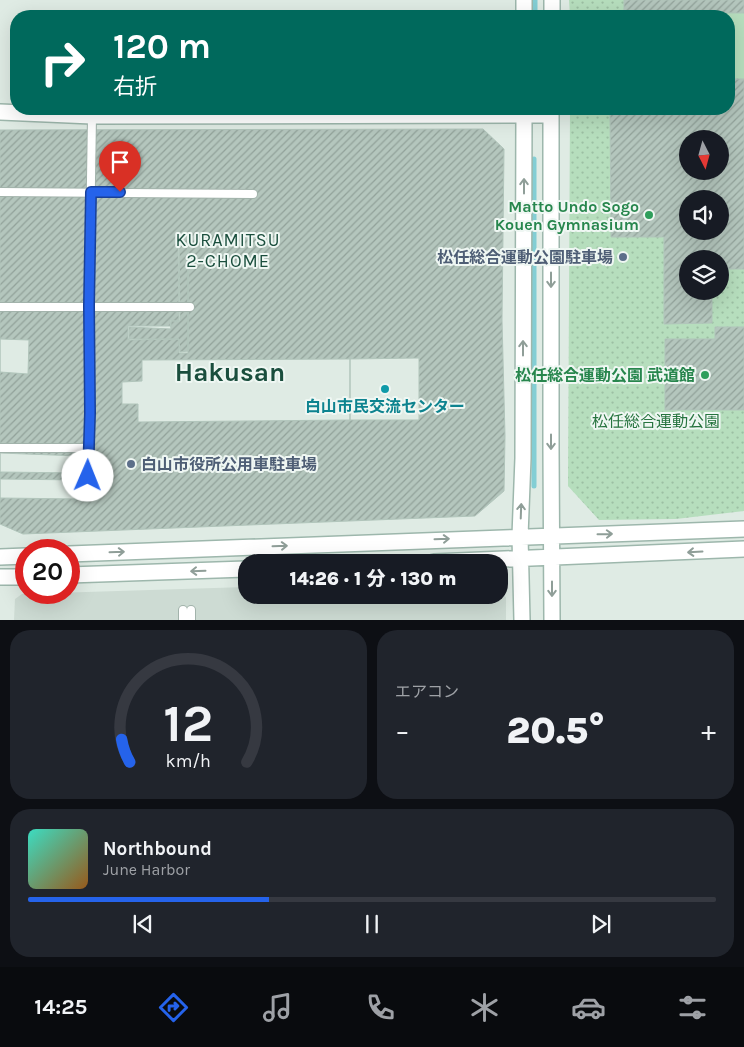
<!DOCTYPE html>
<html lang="ja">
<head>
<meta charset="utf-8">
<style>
	:root { --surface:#171b24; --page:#20242c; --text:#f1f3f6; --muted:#9ea1a6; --line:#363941; --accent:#2563eb }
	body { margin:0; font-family:Karla,"Noto Sans JP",sans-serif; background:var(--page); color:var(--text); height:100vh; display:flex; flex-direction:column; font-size:19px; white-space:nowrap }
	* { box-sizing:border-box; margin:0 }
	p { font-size:16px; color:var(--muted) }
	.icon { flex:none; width:28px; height:28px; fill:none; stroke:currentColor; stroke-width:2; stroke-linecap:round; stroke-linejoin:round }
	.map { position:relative; height:620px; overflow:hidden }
	.panel { display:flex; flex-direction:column; gap:10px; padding:10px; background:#0d0f14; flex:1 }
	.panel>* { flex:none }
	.banner { position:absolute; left:10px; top:10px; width:725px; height:105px; border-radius:20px; box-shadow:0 5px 20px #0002; background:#00695c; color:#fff; overflow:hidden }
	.needle { width:32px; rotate:174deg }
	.tools { position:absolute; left:679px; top:130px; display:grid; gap:10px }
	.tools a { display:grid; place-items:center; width:50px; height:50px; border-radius:50%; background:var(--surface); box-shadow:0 5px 20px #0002; font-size:25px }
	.speed { position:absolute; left:15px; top:539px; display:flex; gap:10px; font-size:25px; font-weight:700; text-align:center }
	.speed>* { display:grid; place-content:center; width:65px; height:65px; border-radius:50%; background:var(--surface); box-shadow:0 5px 20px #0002; line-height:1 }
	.speed .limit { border:8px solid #d22; background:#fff; color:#111 }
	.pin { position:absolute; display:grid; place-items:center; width:42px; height:42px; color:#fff; margin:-51px -21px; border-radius:50% 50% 50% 0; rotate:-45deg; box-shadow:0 0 5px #0007 }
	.pin .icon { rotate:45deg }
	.me { position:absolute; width:55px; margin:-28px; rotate:1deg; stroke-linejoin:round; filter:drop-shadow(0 0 4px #0008) }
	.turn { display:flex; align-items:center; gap:18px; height:105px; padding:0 20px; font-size:22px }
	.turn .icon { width:65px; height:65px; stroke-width:2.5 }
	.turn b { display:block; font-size:35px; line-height:42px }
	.big { font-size:38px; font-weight:800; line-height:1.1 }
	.panel .widget { flex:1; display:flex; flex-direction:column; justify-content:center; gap:8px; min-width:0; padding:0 18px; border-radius:20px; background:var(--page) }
	.panel .dial { align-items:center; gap:0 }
	.dial svg { height:130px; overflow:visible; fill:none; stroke:var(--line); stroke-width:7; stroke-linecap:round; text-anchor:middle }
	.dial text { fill:var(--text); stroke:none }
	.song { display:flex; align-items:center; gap:15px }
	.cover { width:60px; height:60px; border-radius:8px; background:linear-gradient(135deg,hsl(170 70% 55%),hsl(30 70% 35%)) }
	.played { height:5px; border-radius:2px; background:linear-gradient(90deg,var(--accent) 35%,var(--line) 35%) }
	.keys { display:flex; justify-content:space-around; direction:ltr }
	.heat { display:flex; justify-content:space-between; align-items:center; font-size:28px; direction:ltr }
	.panel .tiles { flex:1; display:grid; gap:10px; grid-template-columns:1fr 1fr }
	.widget:last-child { grid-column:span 2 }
	.trip { position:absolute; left:238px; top:554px; width:270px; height:50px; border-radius:20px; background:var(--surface); box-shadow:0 5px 20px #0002; font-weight:800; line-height:50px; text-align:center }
	.tab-bar { display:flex; height:80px; justify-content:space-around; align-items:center; background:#090b0e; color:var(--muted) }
	.tab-bar .icon { width:35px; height:35px }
	.tab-bar .active { color:var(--accent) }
	.tab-bar b { font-size:22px; color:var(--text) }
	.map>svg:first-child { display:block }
	.built { fill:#cddbd3 }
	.park { fill:url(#park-dots); fill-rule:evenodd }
	.pitch { fill:#b6debd }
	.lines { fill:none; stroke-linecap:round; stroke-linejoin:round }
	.stream { stroke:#83ced4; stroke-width:5 }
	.building { fill:url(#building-hatch); stroke:#b1c5bb; fill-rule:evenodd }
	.lane-casing { stroke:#a2b3ab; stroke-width:10 }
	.secondary-casing { stroke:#9db7ac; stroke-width:18 }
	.lane { stroke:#fff; stroke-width:8 }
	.secondary { stroke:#fff; stroke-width:15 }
	.oneway { stroke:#8f9e98 }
	.route-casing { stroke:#184099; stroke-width:12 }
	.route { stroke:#2563eb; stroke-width:9 }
	.leisure-dot { fill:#2e9e5b; stroke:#eff7f3; stroke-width:2 }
	.service-dot { fill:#5c6f8a; stroke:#eff7f3; stroke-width:2 }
	.culture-dot { fill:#0f9aa8; stroke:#eff7f3; stroke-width:2 }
	.labels { text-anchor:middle; stroke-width:4; stroke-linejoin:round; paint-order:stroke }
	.leisure-label { font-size:16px; font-weight:bold; fill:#27864d; stroke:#eff7f3; text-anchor:end }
	.service-label { font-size:16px; font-weight:bold; fill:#4e5e75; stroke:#eff7f3; text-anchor:end }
	.culture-label { font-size:16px; font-weight:bold; fill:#0d838f; stroke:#eff7f3 }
	.park-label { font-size:16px; fill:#27743f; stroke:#eff7f3 }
	.neighbourhood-label { font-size:18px; letter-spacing:1px; fill:#1a4e3d; stroke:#eff7f3 }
	.town-label { font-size:26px; font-weight:bold; fill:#1a4e3d; stroke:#eff7f3 }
</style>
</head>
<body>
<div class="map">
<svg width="744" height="620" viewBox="0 0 744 620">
	<defs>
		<pattern id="park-dots" width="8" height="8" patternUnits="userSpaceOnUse" patternTransform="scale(1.25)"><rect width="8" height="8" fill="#b6debd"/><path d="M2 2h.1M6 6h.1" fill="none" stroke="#9cbfa3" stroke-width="1.8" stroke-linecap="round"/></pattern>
		<pattern id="building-hatch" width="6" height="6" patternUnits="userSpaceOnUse" patternTransform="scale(1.25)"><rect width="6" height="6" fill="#b4c6bd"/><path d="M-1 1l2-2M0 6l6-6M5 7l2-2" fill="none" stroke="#92a29a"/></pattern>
	</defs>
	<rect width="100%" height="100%" fill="#dfebe4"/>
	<!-- built -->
	<path class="built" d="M246,587V595H499V593L506,597V620H14L15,599L22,594Z"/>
	<!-- park -->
	<path class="park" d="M569,0H744V511L676,519L599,520L568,486L570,109H729V16H570ZM688,139H720V171H688ZM688,199H720V231H688ZM688,259H720V291H688Z"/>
	<!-- pitch -->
	<path class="pitch" d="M635,13H744V78H729V16H635Z"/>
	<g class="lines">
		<!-- stream -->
		<path class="stream" d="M535,0V16
			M534,486V159"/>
	</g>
	<!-- building -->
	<path class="building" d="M624,0H744V13L624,12Z
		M729,79H744V269H720V259H688V291H712V323L664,324V237H611L610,109H729ZM688,139H720V171H688ZM688,199H720V231H688Z
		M483,129L504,149L502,320L505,436L504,491L475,516L23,534L0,524V130Z
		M179,234H188V353H179V339H128V326H171V321H180Z
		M188,234V351L180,352L179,339L129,340V327L171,329L170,320L179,322L178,235Z
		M715,327H744V410H665V339H715Z
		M0,339L29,340L28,374L0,372Z
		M419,358V420H350V359Z
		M350,359V420L138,422V404H122V382L142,381V360Z
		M0,453L79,456V473L0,472Z
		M0,479L80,480V499L0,498Z"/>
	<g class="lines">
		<!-- lane casing -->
		<g class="lane-casing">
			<path id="lane" d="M0,192L253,194
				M0,307H190
				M0,448H88
				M88,475L90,413L89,306L92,116
				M183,610V620
				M191,620V610"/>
		</g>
		<!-- secondary casing -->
		<g class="secondary-casing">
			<path id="secondary" d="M524,0V16
				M552,16V0
				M551,109V450L552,620
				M0,112L92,116L551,115
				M69,554L744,529
				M0,557L26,556
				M434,562L744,549
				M69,575L246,569
				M0,577H26
				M522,620L520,536L523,458L524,109"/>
		</g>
		<!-- lane -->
		<use href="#lane" class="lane"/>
		<!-- secondary -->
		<use href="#secondary" class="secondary"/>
	</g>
	<!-- one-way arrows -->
	<defs><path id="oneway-shaft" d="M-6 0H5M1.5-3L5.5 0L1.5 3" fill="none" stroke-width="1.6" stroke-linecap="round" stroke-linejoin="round" transform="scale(1.25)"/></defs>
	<g class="oneway">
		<use href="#oneway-shaft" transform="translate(524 186) rotate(-90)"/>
		<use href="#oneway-shaft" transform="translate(551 280) rotate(90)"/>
		<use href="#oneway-shaft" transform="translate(523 348) rotate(-90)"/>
		<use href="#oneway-shaft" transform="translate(551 442) rotate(90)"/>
		<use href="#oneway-shaft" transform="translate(521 511) rotate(-88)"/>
		<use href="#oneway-shaft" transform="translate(605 534) rotate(-1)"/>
		<use href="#oneway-shaft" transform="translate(442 539) rotate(-2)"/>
		<use href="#oneway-shaft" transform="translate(280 546) rotate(-2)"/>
		<use href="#oneway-shaft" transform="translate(117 552) rotate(-2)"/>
		<use href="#oneway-shaft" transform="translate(695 552) rotate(177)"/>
		<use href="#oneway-shaft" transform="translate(198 571) rotate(178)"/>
		<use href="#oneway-shaft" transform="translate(552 589) rotate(90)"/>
	</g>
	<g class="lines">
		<!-- route casing -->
		<g class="route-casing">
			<path id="route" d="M88,476L90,413L89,306L91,192H120"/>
		</g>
		<!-- route -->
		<use href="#route" class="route"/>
	</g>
	<!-- markers -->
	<g class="leisure-dot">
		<circle cx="649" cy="215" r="5"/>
		<circle cx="705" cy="375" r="5"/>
	</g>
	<g class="service-dot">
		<circle cx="623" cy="257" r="5"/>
		<circle cx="131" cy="464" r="5"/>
	</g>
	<circle class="culture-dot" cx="385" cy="389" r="5"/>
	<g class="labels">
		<!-- leisure labels -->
		<g class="leisure-label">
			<text x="639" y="212">Matto Undo Sogo<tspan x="639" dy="18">Kouen Gymnasium</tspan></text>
			<text x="695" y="381">松任総合運動公園 武道館</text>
		</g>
		<!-- service labels -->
		<g class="service-label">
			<text x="613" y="263">松任総合運動公園駐車場</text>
			<text x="141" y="470" text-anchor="start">白山市役所公用車駐車場</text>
		</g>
		<!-- culture labels -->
		<g class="culture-label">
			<text x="385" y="412">白山市民交流センター</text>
		</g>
		<!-- park labels -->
		<g class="park-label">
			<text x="656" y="427">松任総合運動公園</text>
		</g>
		<!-- neighbourhood labels -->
		<g class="neighbourhood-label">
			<text x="228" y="246">KURAMITSU<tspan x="228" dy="21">2-CHOME</tspan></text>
		</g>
		<!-- town labels -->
		<g class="town-label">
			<text x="230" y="381">Hakusan</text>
		</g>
	</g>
</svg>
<div class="tools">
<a><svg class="needle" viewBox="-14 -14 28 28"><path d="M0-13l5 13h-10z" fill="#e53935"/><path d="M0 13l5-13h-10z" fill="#9ea1a6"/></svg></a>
<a><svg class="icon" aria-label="sound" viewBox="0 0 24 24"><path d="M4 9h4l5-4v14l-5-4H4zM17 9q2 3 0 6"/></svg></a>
<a><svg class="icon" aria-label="layers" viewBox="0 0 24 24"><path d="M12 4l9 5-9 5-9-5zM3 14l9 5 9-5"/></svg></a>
</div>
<div class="speed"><div class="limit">20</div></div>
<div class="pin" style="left:120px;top:192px;background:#d93025"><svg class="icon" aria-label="arrive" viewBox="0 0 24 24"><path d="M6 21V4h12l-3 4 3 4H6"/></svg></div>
<svg class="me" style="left:88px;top:476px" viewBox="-20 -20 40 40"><circle r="19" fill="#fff"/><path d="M0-13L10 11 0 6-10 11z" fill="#2563eb"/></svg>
<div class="trip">14:26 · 1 分 · 130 m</div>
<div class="banner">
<div class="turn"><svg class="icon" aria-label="right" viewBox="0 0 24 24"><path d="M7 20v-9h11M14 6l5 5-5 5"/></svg><div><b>120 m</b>右折</div></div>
</div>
</div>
<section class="panel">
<div class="tiles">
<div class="widget dial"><svg viewBox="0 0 100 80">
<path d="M14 69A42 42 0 1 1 86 69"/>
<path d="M14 69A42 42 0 0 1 9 55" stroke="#2563eb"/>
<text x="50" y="56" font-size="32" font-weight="700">12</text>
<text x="50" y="72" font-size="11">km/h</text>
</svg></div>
<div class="widget"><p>エアコン</p>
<div class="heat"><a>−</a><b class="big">20.5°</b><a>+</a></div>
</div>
<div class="widget">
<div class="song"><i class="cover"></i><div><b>Northbound</b><p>June Harbor</p></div></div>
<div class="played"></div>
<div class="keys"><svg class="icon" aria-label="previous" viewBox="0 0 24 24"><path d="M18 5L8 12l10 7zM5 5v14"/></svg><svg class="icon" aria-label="pause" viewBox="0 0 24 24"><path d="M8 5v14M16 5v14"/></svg><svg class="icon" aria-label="next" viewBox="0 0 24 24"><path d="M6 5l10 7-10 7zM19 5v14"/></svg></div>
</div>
</div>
</section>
<nav class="tab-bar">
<b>14:25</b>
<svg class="icon active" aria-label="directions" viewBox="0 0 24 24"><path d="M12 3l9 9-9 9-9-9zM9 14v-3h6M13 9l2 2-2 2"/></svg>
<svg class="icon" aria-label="music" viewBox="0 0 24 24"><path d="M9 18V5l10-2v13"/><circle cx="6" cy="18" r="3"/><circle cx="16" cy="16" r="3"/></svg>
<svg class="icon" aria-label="phone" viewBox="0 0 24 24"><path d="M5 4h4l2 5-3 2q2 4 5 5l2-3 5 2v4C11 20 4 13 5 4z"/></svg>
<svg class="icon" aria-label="climate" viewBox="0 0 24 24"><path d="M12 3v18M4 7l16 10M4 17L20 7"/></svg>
<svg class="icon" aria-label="car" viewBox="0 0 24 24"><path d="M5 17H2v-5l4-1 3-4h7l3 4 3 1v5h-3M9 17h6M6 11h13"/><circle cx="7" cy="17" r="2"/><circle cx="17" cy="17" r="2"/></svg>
<svg class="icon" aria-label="filters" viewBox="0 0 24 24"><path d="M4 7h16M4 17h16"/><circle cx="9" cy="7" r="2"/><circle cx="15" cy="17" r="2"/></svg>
</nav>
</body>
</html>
